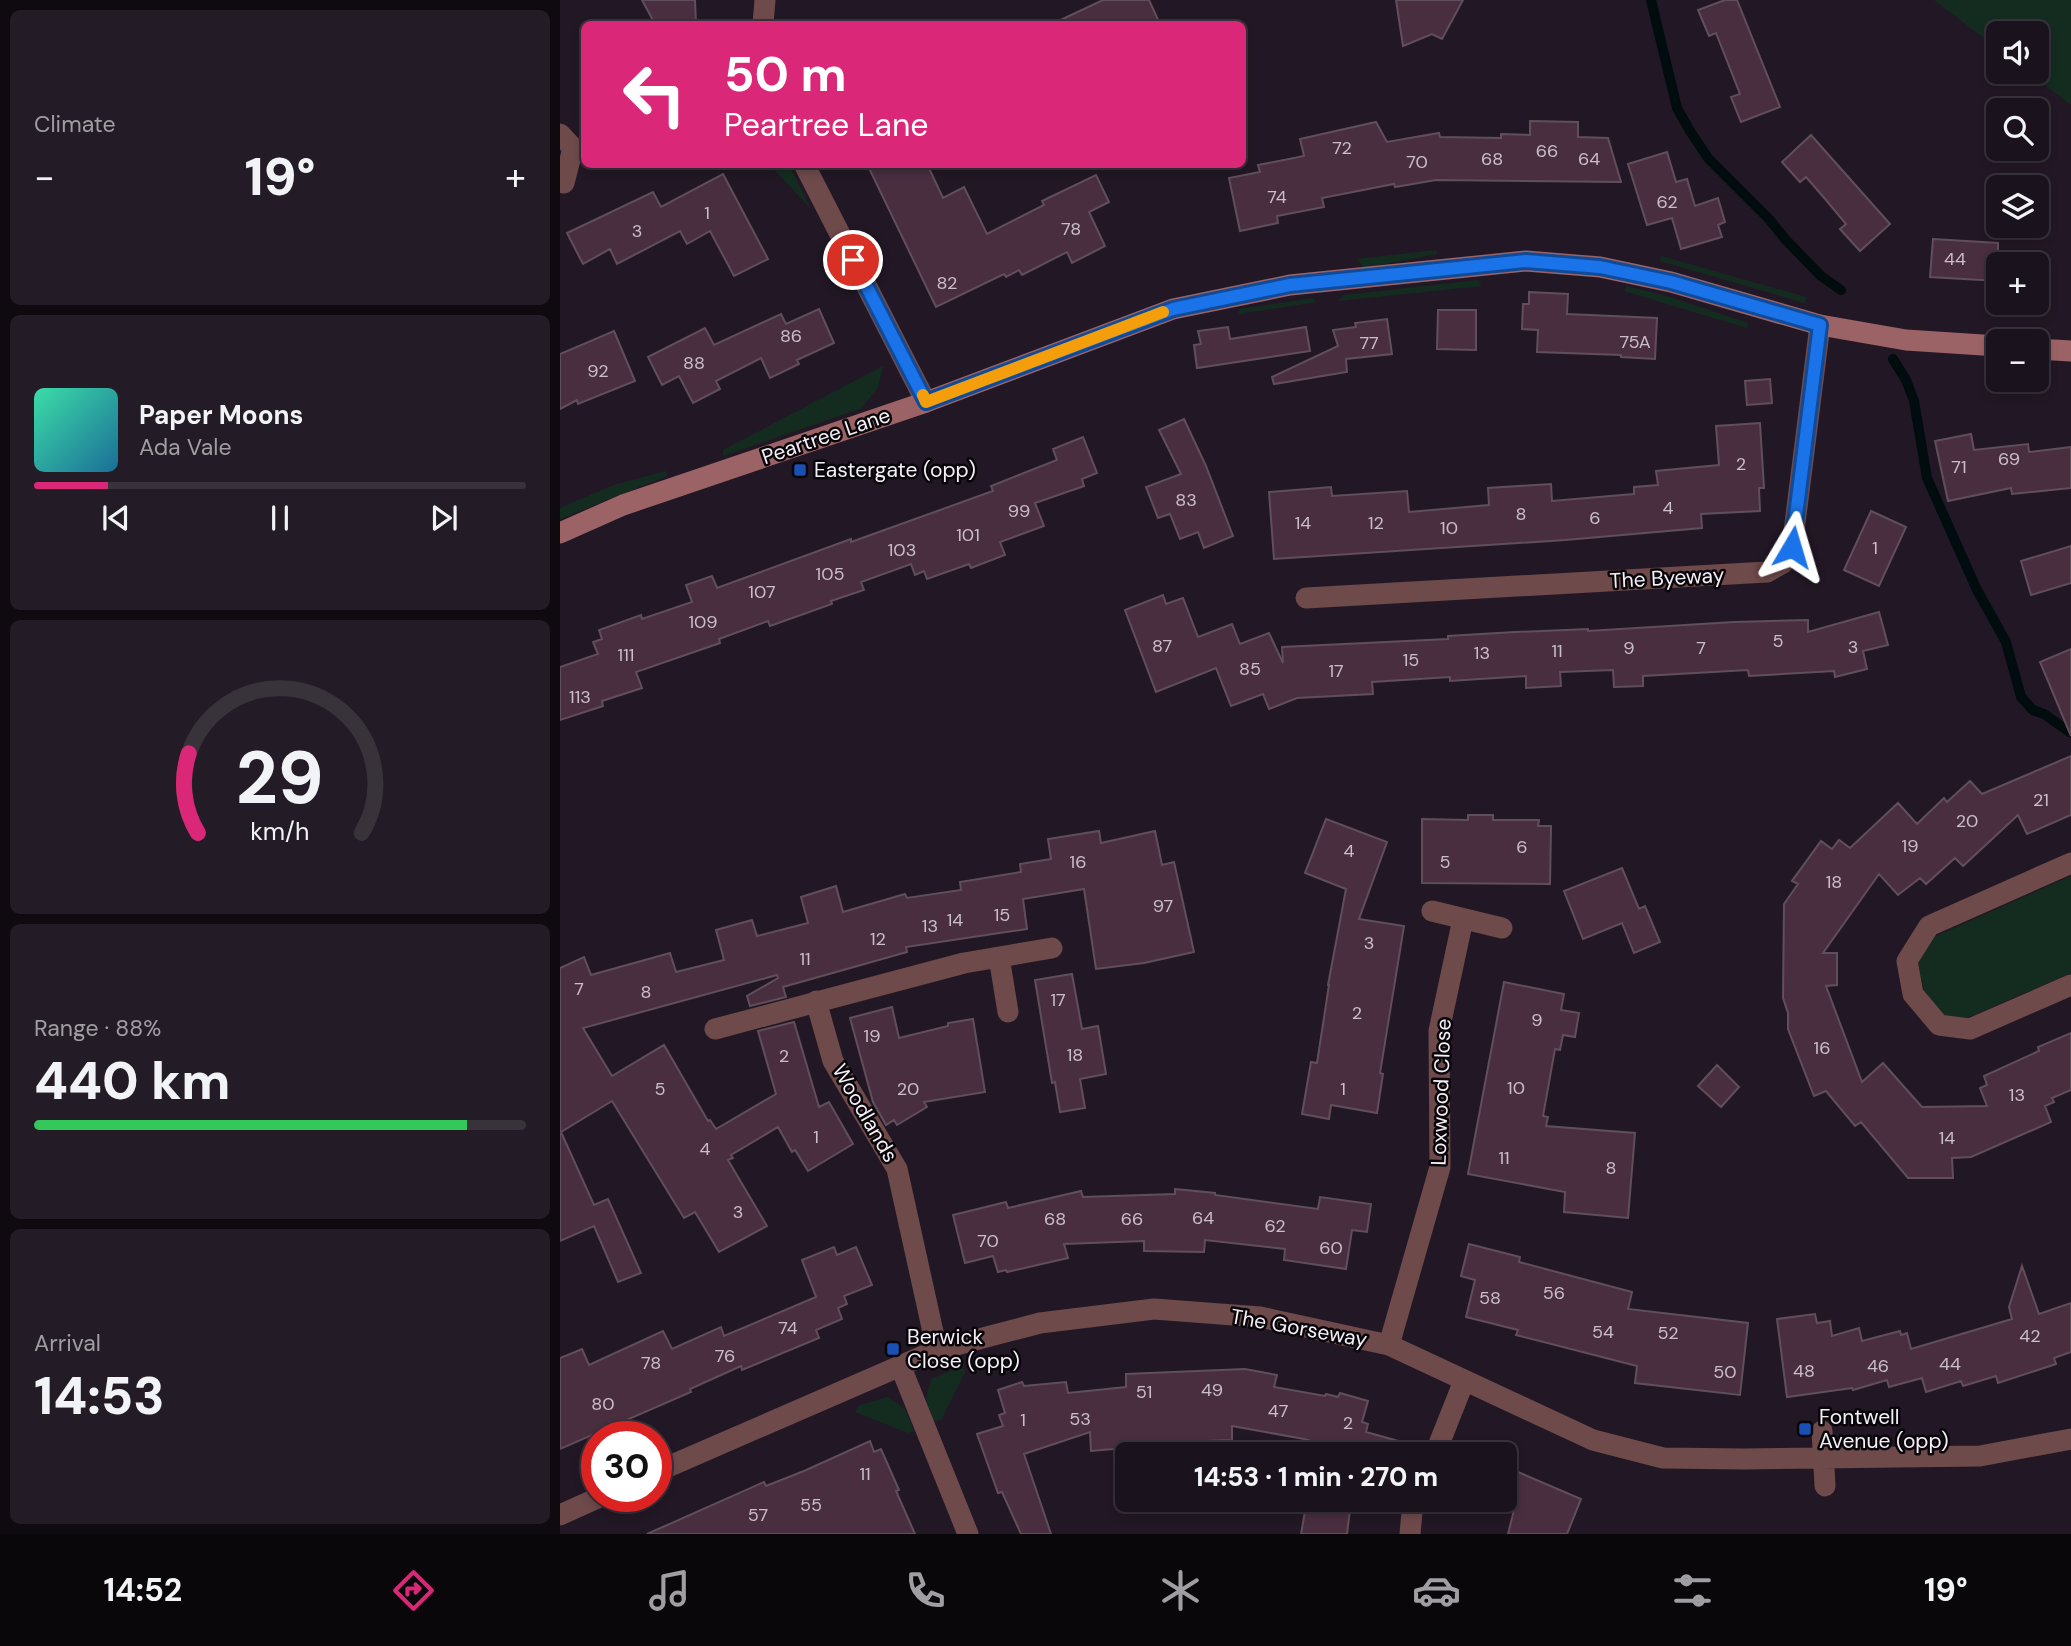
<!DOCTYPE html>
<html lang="en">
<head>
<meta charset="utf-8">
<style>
	:root { --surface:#1a121c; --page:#231b25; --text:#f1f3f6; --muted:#9f9ea3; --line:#38323b; --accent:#db2777 }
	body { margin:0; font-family:"DM Sans",sans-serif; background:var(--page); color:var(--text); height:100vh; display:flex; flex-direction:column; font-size:26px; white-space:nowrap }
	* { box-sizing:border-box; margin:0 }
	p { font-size:23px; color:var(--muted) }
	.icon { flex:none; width:38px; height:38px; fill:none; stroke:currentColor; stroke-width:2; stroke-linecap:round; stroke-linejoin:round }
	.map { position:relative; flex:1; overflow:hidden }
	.panel { display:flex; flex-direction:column; gap:10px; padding:10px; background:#0e0a0f; width:560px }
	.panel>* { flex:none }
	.top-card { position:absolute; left:21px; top:21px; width:665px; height:147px; border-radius:10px; box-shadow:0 4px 10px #0003,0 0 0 2px var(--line); background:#db2777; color:#fff; overflow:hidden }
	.fabs { position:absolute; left:1426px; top:21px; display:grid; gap:14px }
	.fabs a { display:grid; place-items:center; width:63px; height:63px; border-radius:10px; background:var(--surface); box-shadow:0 4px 10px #0003,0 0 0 2px var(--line); font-size:35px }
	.speed { position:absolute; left:21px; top:1421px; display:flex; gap:14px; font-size:35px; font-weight:700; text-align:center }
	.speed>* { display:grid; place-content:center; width:91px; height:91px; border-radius:50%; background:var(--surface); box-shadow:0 4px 10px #0003,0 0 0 2px var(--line); line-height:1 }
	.speed .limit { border:10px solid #d22; background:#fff; color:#111 }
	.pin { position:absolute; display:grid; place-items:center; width:60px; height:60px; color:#fff; margin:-30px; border:4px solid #fff; border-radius:50%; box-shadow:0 2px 7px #0007 }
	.me { position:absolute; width:77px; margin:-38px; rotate:7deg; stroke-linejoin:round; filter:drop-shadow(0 0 5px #0008) }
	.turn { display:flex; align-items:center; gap:24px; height:147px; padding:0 28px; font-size:32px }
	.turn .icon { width:91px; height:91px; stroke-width:2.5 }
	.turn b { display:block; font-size:49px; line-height:60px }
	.big { font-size:52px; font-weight:800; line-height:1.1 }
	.panel .card { flex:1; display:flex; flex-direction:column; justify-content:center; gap:10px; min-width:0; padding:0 24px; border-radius:10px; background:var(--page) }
	.panel .dial { align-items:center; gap:0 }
	.dial svg { height:182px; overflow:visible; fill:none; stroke:var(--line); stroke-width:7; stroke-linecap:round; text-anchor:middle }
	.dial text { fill:var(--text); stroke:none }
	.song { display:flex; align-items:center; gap:21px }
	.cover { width:84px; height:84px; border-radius:10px; background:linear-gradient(135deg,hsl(160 70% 55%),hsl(200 70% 35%)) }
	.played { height:7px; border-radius:4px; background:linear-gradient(90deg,var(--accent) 15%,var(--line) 15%) }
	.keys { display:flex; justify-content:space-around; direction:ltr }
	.heat { display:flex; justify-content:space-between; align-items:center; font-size:38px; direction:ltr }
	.charge { height:10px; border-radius:5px; background:linear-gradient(90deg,#34c759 88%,var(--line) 0) }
	.trip { position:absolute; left:555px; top:1442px; width:402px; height:70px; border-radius:10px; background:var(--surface); box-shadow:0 4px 10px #0003,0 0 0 2px var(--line); font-weight:800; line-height:70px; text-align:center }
	.tabs { display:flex; height:112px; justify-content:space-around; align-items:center; background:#0a070b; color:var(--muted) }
	.tabs .icon { width:49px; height:49px }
	.tabs .active { color:var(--accent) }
	.tabs b { font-size:32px; color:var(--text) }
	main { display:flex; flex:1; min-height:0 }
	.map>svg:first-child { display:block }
	.green { fill:#142c20 }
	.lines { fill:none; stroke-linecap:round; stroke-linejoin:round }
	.stream { stroke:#000c0d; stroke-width:10 }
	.building { fill:#492e40; stroke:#604f5a; stroke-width:2 }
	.street { stroke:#6e4a4b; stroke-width:21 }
	.secondary { stroke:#9c6366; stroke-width:21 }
	.route-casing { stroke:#114b97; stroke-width:18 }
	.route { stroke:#1a73e8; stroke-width:12 }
	.slow { stroke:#f59e0b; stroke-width:12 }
	.transit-dot { fill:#1a4fb4; stroke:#09060a; stroke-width:2.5 }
	.labels { text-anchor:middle; stroke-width:5; stroke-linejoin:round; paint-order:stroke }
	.number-label { font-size:18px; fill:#c9bec9 }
	.street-label { font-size:21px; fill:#f4eef7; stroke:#09060a }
	.poi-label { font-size:21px; fill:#f4eef7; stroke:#09060a; text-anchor:start }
</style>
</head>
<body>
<main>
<section class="panel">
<div class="card"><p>Climate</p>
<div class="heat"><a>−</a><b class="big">19°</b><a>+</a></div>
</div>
<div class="card">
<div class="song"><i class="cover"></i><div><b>Paper Moons</b><p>Ada Vale</p></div></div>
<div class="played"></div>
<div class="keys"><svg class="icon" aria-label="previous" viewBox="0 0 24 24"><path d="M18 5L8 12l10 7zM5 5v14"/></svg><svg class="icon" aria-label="pause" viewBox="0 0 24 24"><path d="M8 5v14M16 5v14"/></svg><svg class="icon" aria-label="next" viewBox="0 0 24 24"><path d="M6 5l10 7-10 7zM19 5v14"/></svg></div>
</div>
<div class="card dial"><svg viewBox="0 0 100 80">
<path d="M14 69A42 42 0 1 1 86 69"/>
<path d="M14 69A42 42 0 0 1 10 34" stroke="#db2777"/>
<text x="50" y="56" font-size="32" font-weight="700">29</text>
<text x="50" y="72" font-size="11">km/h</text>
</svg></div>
<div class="card"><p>Range · 88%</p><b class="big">440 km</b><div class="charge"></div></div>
<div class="card"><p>Arrival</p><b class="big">14:53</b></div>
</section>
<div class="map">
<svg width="1511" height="1534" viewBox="0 0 1511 1534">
	<rect width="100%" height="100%" fill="#221825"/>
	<!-- green -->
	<path class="green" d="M1374,0H1511V105L1468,72H1477V33H1438V49Z
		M210,165H229L251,209Z
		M876,250L877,254L804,268L797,259Z
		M1101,256L1246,297L1245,303L1100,261Z
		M919,280L921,286L778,301L784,295Z
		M1066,286L1110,297L1188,323L1187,328L1064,291Z
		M754,298L756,302L679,314V309Z
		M323,366L318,387L302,408L163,456V450Z
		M106,471L107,476L0,519V508L54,485Z
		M1511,876V973L1407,1018L1382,1015L1364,990L1358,964L1374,937Z
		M398,1368L406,1370L381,1420L374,1422L366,1399L371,1379Z
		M328,1397L345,1409L354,1431L348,1433L295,1412L300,1405Z"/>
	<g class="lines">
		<!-- stream -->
		<path class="stream" d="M1091,0L1117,108L1130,131L1148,158L1209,219L1226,240L1261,276L1281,290
			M1333,359L1346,380L1354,401L1367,478L1417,590L1446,642L1461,697L1473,710L1484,714L1511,733"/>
	</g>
	<!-- building -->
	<path class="building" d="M82,0H135L136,24H95Z
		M543,0H589L600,24H492Z
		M836,0H903L882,39L872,34L843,46Z
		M1165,0H1177L1220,107L1181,122L1171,97L1180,94L1156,33L1149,36L1138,10Z
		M970,121L1018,122V137L1048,138L1061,182L876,180L835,187L834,184L762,198L764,207L717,216L718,223L680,231L669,178L700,172L698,165L744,156L740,139L816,122L827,142L879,133L880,137L941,138V134L970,135Z
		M1251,135L1330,224L1300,251L1280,229L1286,224L1266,200L1246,177L1240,182L1222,162Z
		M1107,152L1116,182L1127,179L1135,206L1158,198L1165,222L1158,225L1162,237L1121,249L1112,218L1087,225L1068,164Z
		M307,164H367L383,198L404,187L427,234L484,205L482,201L536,175L549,202L529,212L545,246L512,263L507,252L462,275L459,270L446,277L444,274L376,307Z
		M163,174L208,259L174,276L150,231L127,244L120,231L57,264L50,249L23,264L7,233L93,192L101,207Z
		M1373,239L1438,243V281L1370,277Z
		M969,292L1008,294L1007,314L1097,318L1095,359L1061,357V355L977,352L978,330L962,329L963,304H969Z
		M259,309L274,343L237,360L239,364L210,378L201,358L156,381L160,389L133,403L119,376L102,385L88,357L145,328L154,345L221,314L226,324Z
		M878,310H916V350L877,349Z
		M827,319L832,354L786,359L787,372L714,384L712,377L778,346L773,330L796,327L795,323Z
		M668,327L670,339L746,327L750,351L637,368L634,345L641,344L638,331Z
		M54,331L75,381L18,404L17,400L0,409V354Z
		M1210,379L1212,403L1187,405L1185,381Z
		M624,419L646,466L673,536L644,548L638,532L620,539L610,514L598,518L586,487L621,474L599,430Z
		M1200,423L1204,488H1199L1200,511L1141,514L1142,528L1005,540L714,559L709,492L771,487L772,496L847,491L849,512L929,505L928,488L991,484L992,501L1074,494V487L1098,485L1096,471L1159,465L1156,426Z
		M1411,434L1414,450L1468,444L1469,452L1511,447V488L1452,494L1451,488L1388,501L1375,441Z
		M523,437L537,473L522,479L524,486L475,503L484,526L440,542L445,555L411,568L409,564L367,579L364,571L355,575L351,564L301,582L304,590L271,601L272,604L210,626L208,621L159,639L160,643L76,672L82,688L42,701L43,706L0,720V667L38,654L33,642L42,639L39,630L81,615L82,619L132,602L126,585L152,576L157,588L291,539V542L433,491L431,486L497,460L493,449Z
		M1311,511L1346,527L1319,586L1284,570Z
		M1511,546V583L1471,595L1461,561Z
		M603,595L606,604L623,598L638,637L672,624L680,644L709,633L723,663L722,647L888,639V636L955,632L1028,629V631L1174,622L1248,620V632L1319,612L1328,645L1303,651L1307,669L1275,677L1274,671L1189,676L1188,670L1083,676V686L1054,687L1053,670L1000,672L1001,686L966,688V676L890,681V677L812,682L813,694L737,698L709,709L703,694L671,706L656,668L596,692L565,610Z
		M1511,649V736L1480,662Z
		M1511,756V815L1467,834L1458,815L1403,866L1395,858L1366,884L1360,878L1338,895L1319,874L1263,953H1277V985L1266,986L1302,1082L1323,1063L1362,1107L1427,1106L1420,1088L1427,1085L1424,1076L1479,1051L1478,1047L1511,1033V1090L1492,1098L1494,1102L1485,1106L1491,1122L1411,1157L1392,1158L1393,1178H1348L1301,1122L1295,1126L1266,1091L1254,1096L1228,1029V1013L1223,998L1224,904L1238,884L1232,881L1261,841L1272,849L1279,840L1290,848L1338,803L1357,824L1384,798L1387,802L1410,781L1422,794Z
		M908,815H933V820H979L978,826H991L990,884L862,883V819L908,820Z
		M766,819L827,842L799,919L844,926L820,1073L823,1074L817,1113L771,1105L769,1119L742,1114L751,1062L757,1063L769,985H768L786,889L745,873Z
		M539,831L541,843L595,831L602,865L614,862L634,952L584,963L536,969L524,889L463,899L467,929L346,947L347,952L223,987L226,997L190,1006L187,996L218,978L217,975L23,1028L52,1076L104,1045L148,1121L150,1120L156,1129L216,1094L198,1031L234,1022L259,1107L269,1102L293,1144L248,1171L235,1150L232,1152L218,1127L171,1155L173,1158L168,1160L207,1226L159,1252L135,1212L124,1218L52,1101L1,1132L34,1205L48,1199L81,1273L58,1282L34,1226L0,1241V968L24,957L31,975L110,953L116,972L164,960L156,930L192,920L197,936L248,923L241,897L276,886L283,912L345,894L347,898L401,890L400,882L461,872L460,864L491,859L488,839Z
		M1062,868L1079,909L1085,906L1100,942L1074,953L1062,923L1023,939L1004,891Z
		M512,974L522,1029L538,1026L546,1074L520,1079L525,1108L500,1112L495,1082L492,1083L475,980Z
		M944,982L1004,994L1001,1010L1019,1013L1015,1037L1003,1035L1000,1050L995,1049L983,1116L988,1117L986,1126L1075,1133L1068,1218L1004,1212L1005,1192L908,1174Z
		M332,1007L339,1038L388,1026V1023L413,1019L425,1092L364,1102L367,1107L337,1125L334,1120L326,1125L313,1102L290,1018Z
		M1157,1065L1179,1087L1161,1107L1138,1086Z
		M615,1189L655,1193V1195L758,1209L760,1197L811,1204L807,1232L792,1230L786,1269L724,1260L725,1249L645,1240L644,1252L584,1251V1241L504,1244L508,1258L447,1272L446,1270L438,1272L433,1256L405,1263L393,1215L446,1202L448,1208L521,1191L523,1197L615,1194Z
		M909,1244L960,1257L959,1262L1072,1292L1068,1309L1188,1323L1180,1395L1075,1383L1077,1366L956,1335L958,1330L906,1317L915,1280L901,1276Z
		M274,1247L277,1255L296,1247L312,1285L284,1296L287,1304L278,1308L282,1319L256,1330L259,1338L182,1370L181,1366L130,1389L131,1392L0,1449V1358L22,1349L29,1365L103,1331L112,1349L161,1327L164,1336L256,1297L242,1260Z
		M1462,1266L1479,1314L1511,1303V1352L1494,1358L1496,1364L1438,1383L1436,1376L1403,1386L1401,1381L1366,1392L1362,1378L1329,1387L1327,1380L1293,1390L1292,1388L1227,1397L1217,1319L1255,1314L1257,1323L1270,1321L1272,1336L1299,1328L1302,1341L1340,1331L1341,1335L1347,1333L1351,1349L1452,1319L1449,1307Z
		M685,1369L717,1375L714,1387L765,1396L766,1394L778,1397L780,1393L808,1401L802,1422L808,1424L806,1432L860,1447L859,1454H795L744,1439L672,1426V1440L588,1443V1446L531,1451L530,1432L464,1454L491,1534H461L442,1492L438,1493L417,1434L443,1426L439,1415L445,1413L438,1390L462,1382L464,1386L506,1382L508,1393L566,1387V1374Z
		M310,1441L314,1452L321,1449L339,1490L336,1491L355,1534H87L204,1482L206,1486L244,1471Z
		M951,1469L1021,1499L1007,1534H948L956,1502L945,1499V1483Z
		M747,1500H779L791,1502L787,1534H741Z"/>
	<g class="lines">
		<!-- street -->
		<path class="street" d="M203,24L205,0
			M0,134L13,148L4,183
			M244,164L366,402
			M746,598L1207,572L1223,563L1232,547L1260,325
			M1511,863L1369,926L1347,961L1353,994L1379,1025L1410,1029L1511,985
			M872,911L942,928
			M439,957L448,1012
			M256,1001L273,1061L337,1169L377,1350
			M155,1029L404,963L492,948
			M829,1345L880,1167L879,1031L903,919
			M340,1365L408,1534
			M1262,1431L1265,1486
			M875,1454L904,1381
			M96,1472L377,1350L480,1323L594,1309L700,1317L829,1345L1033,1440L1103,1458L1184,1459L1420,1456L1511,1439
			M0,1515L42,1496
			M850,1534L852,1512L857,1500"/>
		<!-- secondary -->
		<path class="secondary" d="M1477,349L1511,351
			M0,533L63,505L366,402L613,309L730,285L966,261L1040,267L1111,282L1260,325L1346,340L1438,346"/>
	</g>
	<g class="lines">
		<!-- route casing -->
		<g class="route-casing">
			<path id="route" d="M293,260L366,402L613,309L730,285L966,261L1040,267L1111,282L1260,325L1232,547"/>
		</g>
		<!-- route -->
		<use href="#route" class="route"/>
		<!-- slow -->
		<path class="slow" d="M363,395L366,402L603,312"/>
	</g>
	<!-- markers -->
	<g class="transit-dot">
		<rect x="233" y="463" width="14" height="14" rx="3.5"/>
		<rect x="326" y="1342" width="14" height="14" rx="3.5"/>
		<rect x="1238" y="1422" width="14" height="14" rx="3.5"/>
	</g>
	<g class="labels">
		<!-- number labels -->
		<g class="number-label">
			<text x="782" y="154">72</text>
			<text x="987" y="157">66</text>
			<text x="932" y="165">68</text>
			<text x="1029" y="165">64</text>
			<text x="857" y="168">70</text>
			<text x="717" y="203">74</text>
			<text x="1107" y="208">62</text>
			<text x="147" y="219">1</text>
			<text x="511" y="235">78</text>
			<text x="77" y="237">3</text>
			<text x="1395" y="265">44</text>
			<text x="387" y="289">82</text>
			<text x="231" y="342">86</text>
			<text x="1075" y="348">75A</text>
			<text x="809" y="349">77</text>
			<text x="134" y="369">88</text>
			<text x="38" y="377">92</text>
			<text x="1449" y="465">69</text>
			<text x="1181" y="470">2</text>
			<text x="1399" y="473">71</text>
			<text x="626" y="506">83</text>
			<text x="1108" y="514">4</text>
			<text x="459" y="517">99</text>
			<text x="961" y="520">8</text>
			<text x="1035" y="524">6</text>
			<text x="743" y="529">14</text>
			<text x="816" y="529">12</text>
			<text x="889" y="534">10</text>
			<text x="408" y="541">101</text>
			<text x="1315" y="554">1</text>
			<text x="342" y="556">103</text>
			<text x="270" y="580">105</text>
			<text x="202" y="598">107</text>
			<text x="143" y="628">109</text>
			<text x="1218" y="647">5</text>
			<text x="602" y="652">87</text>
			<text x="1293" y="653">3</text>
			<text x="1069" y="654">9</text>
			<text x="1141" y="654">7</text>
			<text x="997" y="657">11</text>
			<text x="922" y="659">13</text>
			<text x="66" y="661">111</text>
			<text x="851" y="666">15</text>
			<text x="690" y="675">85</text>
			<text x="776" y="677">17</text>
			<text x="20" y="703">113</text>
			<text x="1481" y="806">21</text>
			<text x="1407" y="827">20</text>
			<text x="1350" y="852">19</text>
			<text x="962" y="853">6</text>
			<text x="789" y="857">4</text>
			<text x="518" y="868">16</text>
			<text x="885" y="868">5</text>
			<text x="1274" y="888">18</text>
			<text x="603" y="912">97</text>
			<text x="442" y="921">15</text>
			<text x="395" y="926">14</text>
			<text x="370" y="932">13</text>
			<text x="318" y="945">12</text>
			<text x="809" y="949">3</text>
			<text x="245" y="965">11</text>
			<text x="19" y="995">7</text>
			<text x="86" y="998">8</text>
			<text x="498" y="1006">17</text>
			<text x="797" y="1019">2</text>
			<text x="977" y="1026">9</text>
			<text x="312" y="1042">19</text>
			<text x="1262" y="1054">16</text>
			<text x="515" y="1061">18</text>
			<text x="224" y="1062">2</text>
			<text x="956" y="1094">10</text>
			<text x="100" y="1095">5</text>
			<text x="348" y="1095">20</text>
			<text x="783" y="1095">1</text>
			<text x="1457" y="1101">13</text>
			<text x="256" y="1143">1</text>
			<text x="1387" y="1144">14</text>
			<text x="145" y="1155">4</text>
			<text x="944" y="1164">11</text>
			<text x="1051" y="1174">8</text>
			<text x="178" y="1218">3</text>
			<text x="643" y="1224">64</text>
			<text x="495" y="1225">68</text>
			<text x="572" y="1225">66</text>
			<text x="715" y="1232">62</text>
			<text x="428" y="1247">70</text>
			<text x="771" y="1254">60</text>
			<text x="994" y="1299">56</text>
			<text x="930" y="1304">58</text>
			<text x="228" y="1334">74</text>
			<text x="1043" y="1338">54</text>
			<text x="1108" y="1339">52</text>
			<text x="1470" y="1342">42</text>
			<text x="165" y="1362">76</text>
			<text x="91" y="1369">78</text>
			<text x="1390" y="1370">44</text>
			<text x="1318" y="1372">46</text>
			<text x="1244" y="1377">48</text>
			<text x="1165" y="1378">50</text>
			<text x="652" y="1396">49</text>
			<text x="584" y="1398">51</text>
			<text x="43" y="1410">80</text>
			<text x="718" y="1417">47</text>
			<text x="520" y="1425">53</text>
			<text x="463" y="1426">1</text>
			<text x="788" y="1429">2</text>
			<text x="305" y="1480">11</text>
			<text x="251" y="1511">55</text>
			<text x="198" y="1521">57</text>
		</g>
		<!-- street labels -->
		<g class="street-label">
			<text transform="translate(266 436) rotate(-19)" y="7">Peartree Lane</text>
			<text transform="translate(1107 578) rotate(-3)" y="7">The Byeway</text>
			<text transform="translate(881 1092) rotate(-88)" y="7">Loxwood Close</text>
			<text transform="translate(305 1113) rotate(60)" y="7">Woodlands</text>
			<text transform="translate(739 1328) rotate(10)" y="7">The Gorseway</text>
		</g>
		<!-- poi labels -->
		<g class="poi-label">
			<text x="254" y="477">Eastergate (opp)</text>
			<text x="347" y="1344">Berwick<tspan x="347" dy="24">Close (opp)</tspan></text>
			<text x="1259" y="1424">Fontwell<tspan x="1259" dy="24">Avenue (opp)</tspan></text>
		</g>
	</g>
</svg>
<div class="fabs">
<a><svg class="icon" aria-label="sound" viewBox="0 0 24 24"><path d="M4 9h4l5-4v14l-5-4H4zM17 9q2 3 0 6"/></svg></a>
<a><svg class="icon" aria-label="search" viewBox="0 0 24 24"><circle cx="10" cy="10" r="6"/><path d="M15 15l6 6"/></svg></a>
<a><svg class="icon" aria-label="layers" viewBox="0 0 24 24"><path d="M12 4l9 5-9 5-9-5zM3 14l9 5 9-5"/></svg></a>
<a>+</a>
<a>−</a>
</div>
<div class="speed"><div class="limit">30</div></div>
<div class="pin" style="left:293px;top:260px;background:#d93025"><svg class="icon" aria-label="arrive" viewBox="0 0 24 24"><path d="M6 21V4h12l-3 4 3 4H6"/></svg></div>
<svg class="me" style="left:1232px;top:547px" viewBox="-20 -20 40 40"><path d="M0-17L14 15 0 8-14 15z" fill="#1a73e8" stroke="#fff" stroke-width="4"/></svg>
<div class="trip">14:53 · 1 min · 270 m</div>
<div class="top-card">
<div class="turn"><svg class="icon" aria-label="left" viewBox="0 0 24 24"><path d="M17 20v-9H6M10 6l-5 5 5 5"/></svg><div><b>50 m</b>Peartree Lane</div></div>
</div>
</div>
</main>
<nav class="tabs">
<b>14:52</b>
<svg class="icon active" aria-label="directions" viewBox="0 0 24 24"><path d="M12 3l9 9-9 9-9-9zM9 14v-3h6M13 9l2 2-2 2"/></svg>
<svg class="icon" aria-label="music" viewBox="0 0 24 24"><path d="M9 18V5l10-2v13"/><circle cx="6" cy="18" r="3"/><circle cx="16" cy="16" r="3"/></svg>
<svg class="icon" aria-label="phone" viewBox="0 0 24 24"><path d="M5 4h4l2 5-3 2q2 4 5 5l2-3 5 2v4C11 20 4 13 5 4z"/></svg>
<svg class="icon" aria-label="climate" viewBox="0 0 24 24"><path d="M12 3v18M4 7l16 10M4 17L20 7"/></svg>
<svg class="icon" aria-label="car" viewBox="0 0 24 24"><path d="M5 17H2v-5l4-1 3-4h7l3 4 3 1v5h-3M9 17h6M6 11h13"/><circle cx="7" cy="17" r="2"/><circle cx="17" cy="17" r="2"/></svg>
<svg class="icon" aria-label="filters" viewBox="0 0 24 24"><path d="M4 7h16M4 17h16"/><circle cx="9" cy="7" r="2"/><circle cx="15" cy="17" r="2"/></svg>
<b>19°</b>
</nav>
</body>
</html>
